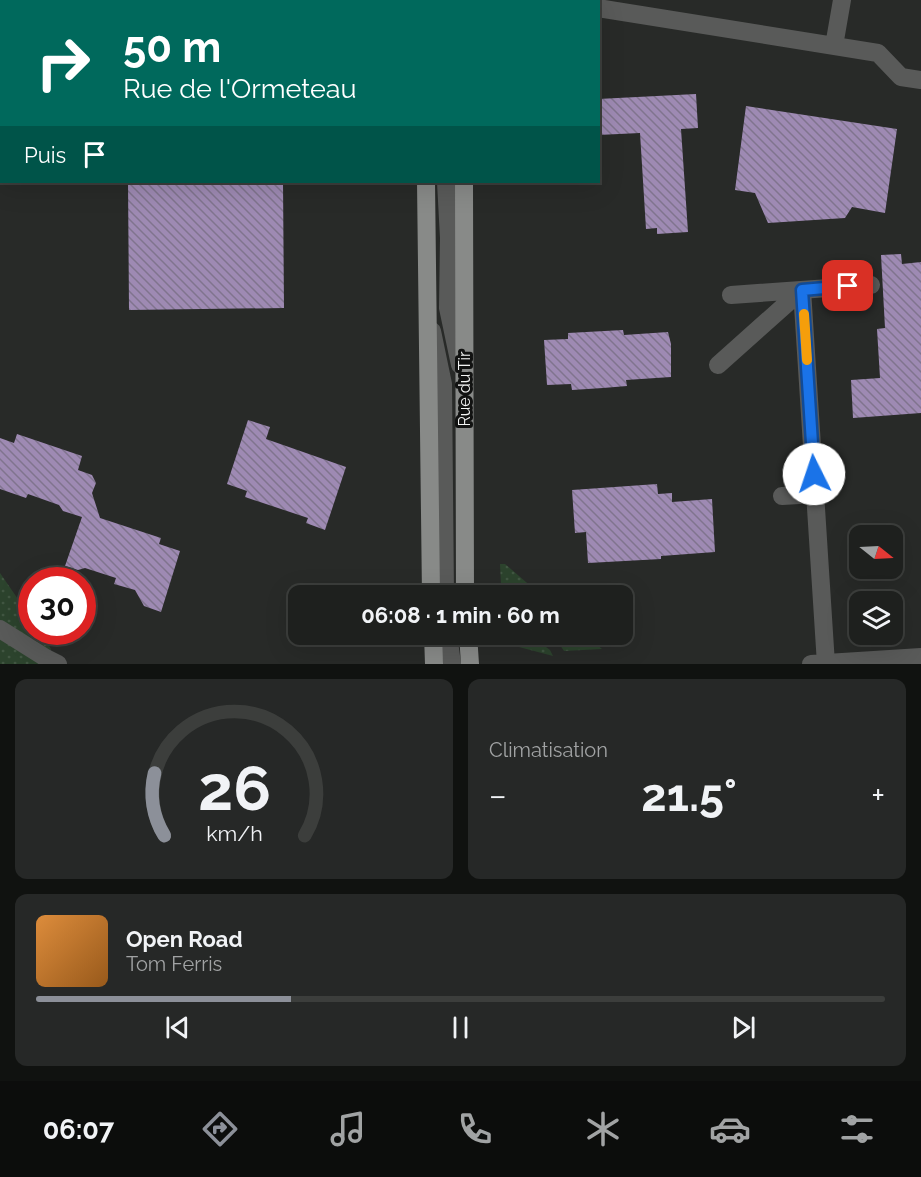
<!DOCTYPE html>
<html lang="fr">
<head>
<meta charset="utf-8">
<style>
	:root { --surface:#1e201e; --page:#262827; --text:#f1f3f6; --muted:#a1a3a4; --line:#3c3e3c; --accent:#8c9099 }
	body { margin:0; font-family:Raleway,sans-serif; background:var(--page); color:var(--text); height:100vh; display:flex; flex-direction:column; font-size:22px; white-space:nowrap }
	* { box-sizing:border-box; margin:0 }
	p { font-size:20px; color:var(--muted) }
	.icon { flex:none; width:33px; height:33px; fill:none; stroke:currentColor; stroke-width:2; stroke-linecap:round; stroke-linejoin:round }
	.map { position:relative; height:664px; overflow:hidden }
	.details { display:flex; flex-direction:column; gap:15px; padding:15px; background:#101210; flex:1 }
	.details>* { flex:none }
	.top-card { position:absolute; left:0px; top:0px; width:600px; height:183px; box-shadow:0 6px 24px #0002,0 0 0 2px var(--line); background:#00695c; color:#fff; overflow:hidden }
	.needle { width:39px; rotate:108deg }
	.controls { position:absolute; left:849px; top:525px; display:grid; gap:12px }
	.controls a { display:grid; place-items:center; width:54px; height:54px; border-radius:12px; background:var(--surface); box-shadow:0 6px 24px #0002,0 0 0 2px var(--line); font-size:30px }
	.speed { position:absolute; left:18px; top:567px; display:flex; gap:12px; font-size:30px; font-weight:700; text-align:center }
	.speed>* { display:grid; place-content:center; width:78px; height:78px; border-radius:50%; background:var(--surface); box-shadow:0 6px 24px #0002,0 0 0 2px var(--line); line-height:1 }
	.speed .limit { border:9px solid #d22; background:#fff; color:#111 }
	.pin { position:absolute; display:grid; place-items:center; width:51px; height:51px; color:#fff; margin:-26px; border-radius:12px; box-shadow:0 3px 9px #0006 }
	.me { position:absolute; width:66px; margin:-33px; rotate:356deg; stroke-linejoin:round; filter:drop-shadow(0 0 4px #0008) }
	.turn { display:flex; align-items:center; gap:21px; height:126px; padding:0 24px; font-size:27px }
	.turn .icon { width:78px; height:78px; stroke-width:2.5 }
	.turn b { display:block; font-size:42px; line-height:51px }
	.then { display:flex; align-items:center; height:57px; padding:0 24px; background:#0003; gap:12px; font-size:22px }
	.big { font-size:45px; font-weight:700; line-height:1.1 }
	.details .card { flex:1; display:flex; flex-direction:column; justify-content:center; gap:9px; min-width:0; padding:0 21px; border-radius:12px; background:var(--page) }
	.details .dial { align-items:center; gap:0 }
	.dial svg { height:156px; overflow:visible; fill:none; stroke:var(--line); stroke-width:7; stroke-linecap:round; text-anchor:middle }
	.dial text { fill:var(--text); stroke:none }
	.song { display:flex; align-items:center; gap:18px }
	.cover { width:72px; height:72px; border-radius:9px; background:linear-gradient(135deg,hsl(30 70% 55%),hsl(30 70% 35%)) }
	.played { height:6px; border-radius:3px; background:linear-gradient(90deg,var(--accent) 30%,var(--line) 30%) }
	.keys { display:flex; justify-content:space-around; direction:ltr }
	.heat { display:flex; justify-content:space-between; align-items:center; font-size:33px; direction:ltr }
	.details .tiles { flex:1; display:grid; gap:15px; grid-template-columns:1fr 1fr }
	.card:last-child { grid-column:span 2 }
	.trip { position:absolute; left:288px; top:585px; width:345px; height:60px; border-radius:12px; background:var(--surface); box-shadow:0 6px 24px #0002,0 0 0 2px var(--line); font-weight:700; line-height:60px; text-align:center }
	.menu { display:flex; height:96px; justify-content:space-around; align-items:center; background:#0c0d0c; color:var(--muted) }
	.menu .icon { width:42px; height:42px }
	.menu .current { color:var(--accent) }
	.menu b { font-size:27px; color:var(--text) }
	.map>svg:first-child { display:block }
	.grass { fill:url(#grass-dots) }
	.building { fill:url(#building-back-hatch) }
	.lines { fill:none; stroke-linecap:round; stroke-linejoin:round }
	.minor { stroke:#595a59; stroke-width:18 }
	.major { stroke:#888a88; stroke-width:18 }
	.route-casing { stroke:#114b97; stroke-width:15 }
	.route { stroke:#1a73e8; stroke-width:10 }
	.slow { stroke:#f59e0b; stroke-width:10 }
	.labels { text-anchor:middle; stroke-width:6; stroke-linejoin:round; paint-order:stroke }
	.street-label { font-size:16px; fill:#f4f5f4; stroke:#111211 }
</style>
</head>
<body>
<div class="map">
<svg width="921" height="664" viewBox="0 0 921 664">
	<defs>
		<pattern id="grass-dots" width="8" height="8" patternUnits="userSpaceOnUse" patternTransform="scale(1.5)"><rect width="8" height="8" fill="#2c432d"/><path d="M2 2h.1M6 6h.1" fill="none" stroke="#415642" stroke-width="1.8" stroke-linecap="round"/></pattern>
		<pattern id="building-back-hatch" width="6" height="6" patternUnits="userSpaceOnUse" patternTransform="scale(1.5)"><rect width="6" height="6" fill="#9e8ab3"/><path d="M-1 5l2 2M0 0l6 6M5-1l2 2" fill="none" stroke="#80748e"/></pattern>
	</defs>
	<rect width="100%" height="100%" fill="#282a28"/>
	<!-- grass -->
	<path class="grass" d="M500,564H505L541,595H504L501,585Z
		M0,573L31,618L32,632H40L51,649L43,664H0Z
		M501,635H530L550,650L553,656L519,647Z
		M548,635H585L602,649L564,651L558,642Z"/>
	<!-- building -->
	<path class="building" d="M696,94L698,128L681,129L688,232L657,234V228L646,229L640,133L598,135V99Z
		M746,106L897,129L885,213L852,207L845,218L768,223L755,193L735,190Z
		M128,182H283L284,308L129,310Z
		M901,254L902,264L921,262V413L853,418L851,380L880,378L877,329L885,328L881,255Z
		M623,330L624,335L668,332L671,344V377L626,380L627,386L603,388L572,390L571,384L547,385L544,340L568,339V333Z
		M248,420L270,427L266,439L346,467L325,530L306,523L308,518L245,497L247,491L227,484Z
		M17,434L82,456L78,470L92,475L96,483L92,493L100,518L161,538L159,544L180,551L161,612L144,606L135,590L114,584L116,578L85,568L78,570L65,566L82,517L63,511L59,505L28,494L26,498L0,489V438L14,443Z
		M657,484L658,494L672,493V502L712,499L715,552L661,556V559L588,563L586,532L575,533L572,490Z"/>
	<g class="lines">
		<!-- minor -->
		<path class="minor" d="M587,2V0
			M598,8L878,53L901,77L921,80
			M834,46L842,0
			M0,55H2
			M446,182L449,238L448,308L460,365
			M802,290L826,664
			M731,295L871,285
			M432,331L443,384L445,596
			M718,365L802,290
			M782,496L816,494
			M0,629L46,658L58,664
			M448,634L452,664
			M811,664L921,657"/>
		<!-- major -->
		<path class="major" d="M460,0V2
			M428,2V0
			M426,182L431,596
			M464,182L465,596
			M433,634L434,664
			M468,634L470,664"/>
	</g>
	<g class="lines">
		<!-- route casing -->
		<g class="route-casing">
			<path id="route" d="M814,474L802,290L848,286"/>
		</g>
		<!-- route -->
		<use href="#route" class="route"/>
		<!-- slow -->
		<path class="slow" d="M804,314L807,360"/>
	</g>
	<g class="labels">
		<!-- street labels -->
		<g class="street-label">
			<text transform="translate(464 389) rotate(-90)" y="6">Rue du Tir</text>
		</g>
	</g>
</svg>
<div class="controls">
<a><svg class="needle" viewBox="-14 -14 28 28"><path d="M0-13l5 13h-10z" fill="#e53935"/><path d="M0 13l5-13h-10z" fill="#a1a3a4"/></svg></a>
<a><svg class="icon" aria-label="layers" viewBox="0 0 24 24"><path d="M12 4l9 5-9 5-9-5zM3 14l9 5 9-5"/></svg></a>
</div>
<div class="speed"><div class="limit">30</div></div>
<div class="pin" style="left:848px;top:286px;background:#d93025"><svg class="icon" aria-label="arrive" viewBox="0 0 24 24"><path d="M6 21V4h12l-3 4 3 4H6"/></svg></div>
<svg class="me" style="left:814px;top:474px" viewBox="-20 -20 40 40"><circle r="19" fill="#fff"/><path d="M0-13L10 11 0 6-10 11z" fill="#1a73e8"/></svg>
<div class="trip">06:08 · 1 min · 60 m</div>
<div class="top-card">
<div class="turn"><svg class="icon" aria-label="right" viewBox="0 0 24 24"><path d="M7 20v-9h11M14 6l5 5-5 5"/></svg><div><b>50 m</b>Rue de l'Ormeteau</div></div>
<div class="then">Puis<svg class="icon" aria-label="arrive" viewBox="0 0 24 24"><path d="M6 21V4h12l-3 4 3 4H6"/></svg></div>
</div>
</div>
<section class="details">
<div class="tiles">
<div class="card dial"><svg viewBox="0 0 100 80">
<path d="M14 69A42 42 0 1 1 86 69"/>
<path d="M14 69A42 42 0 0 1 9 37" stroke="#8c9099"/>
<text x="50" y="56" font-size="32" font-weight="700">26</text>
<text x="50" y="72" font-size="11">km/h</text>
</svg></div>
<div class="card"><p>Climatisation</p>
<div class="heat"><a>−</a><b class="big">21.5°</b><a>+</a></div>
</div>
<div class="card">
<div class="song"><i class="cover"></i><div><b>Open Road</b><p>Tom Ferris</p></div></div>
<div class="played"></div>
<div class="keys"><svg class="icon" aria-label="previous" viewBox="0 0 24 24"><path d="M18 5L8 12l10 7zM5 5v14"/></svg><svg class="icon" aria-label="pause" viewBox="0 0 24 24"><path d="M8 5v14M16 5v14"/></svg><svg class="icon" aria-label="next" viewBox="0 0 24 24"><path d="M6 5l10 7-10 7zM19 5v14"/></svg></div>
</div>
</div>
</section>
<nav class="menu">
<b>06:07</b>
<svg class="icon current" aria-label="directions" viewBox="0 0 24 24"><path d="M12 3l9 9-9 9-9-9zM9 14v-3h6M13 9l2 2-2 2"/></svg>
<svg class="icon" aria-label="music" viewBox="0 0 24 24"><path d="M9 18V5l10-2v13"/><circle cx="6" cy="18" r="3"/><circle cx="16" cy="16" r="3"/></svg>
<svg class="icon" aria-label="phone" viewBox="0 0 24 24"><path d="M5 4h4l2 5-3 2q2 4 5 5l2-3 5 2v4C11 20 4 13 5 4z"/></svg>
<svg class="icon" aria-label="climate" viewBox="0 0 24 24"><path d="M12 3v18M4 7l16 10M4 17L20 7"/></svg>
<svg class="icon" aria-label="car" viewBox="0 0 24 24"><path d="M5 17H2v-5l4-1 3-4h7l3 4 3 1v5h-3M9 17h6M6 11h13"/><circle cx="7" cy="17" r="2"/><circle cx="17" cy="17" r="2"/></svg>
<svg class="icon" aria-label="filters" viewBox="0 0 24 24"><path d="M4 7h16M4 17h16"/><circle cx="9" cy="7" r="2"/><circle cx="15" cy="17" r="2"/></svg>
</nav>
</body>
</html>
